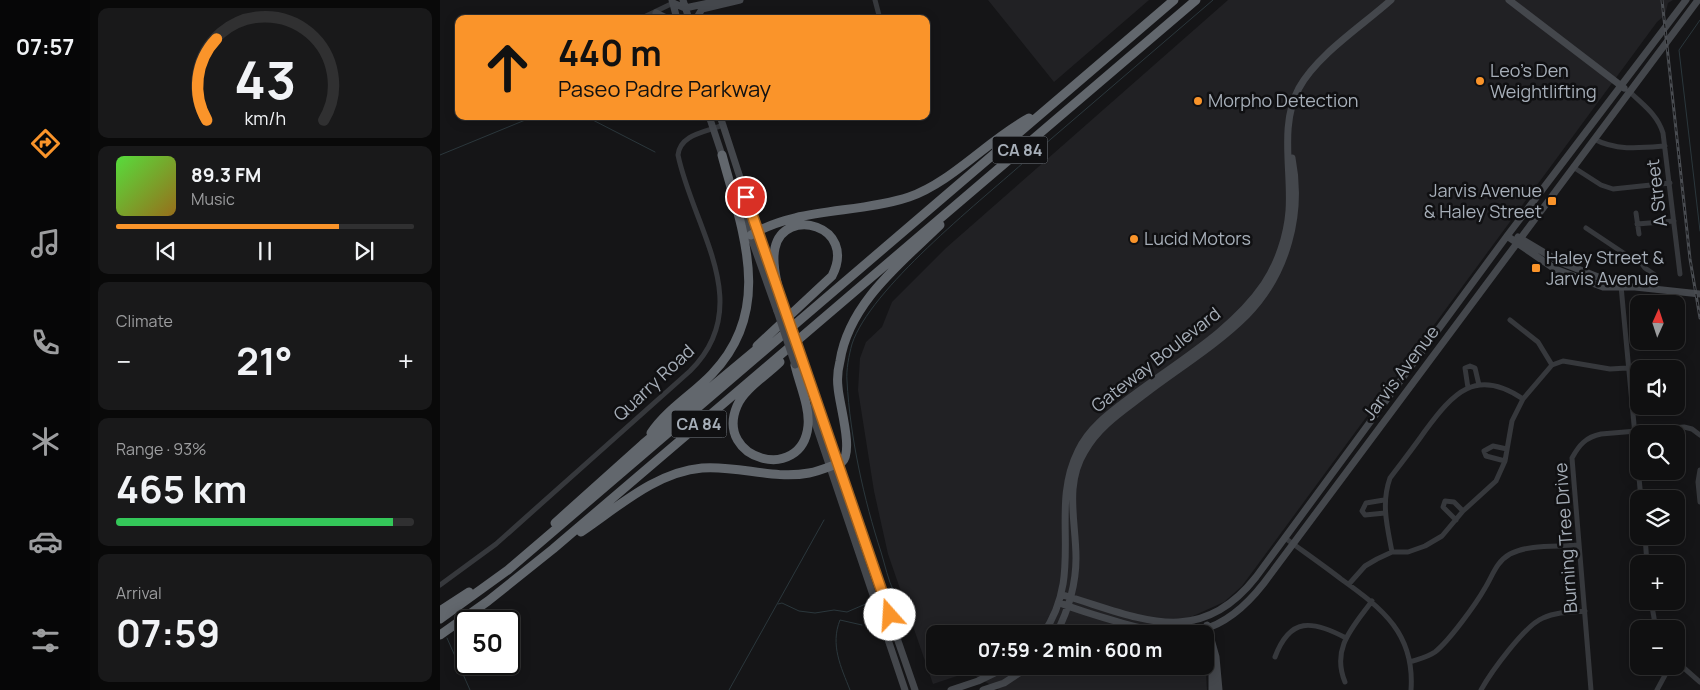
<!DOCTYPE html>
<html lang="en">
<head>
<meta charset="utf-8">
<style>
	:root { --surface:#101011; --page:#19191a; --text:#f1f3f6; --muted:#9c9d9f; --line:#303031; --accent:#fa942a }
	body { margin:0; font-family:Manrope,sans-serif; background:var(--page); color:var(--text); height:100vh; display:flex; flex-direction:column; font-size:19px; white-space:nowrap }
	* { box-sizing:border-box; margin:0 }
	p { font-size:16px; color:var(--muted) }
	.icon { flex:none; width:28px; height:28px; fill:none; stroke:currentColor; stroke-width:2; stroke-linecap:round; stroke-linejoin:round }
	.map { position:relative; flex:1; overflow:hidden }
	.side { display:flex; flex-direction:column; gap:8px; padding:8px; background:#090909; width:350px }
	.side>* { flex:none }
	.banner { position:absolute; left:15px; top:15px; width:475px; height:105px; border-radius:10px; box-shadow:0 2px 12px #0003,0 0 0 1px var(--line); background:#fa942a; color:#111; overflow:hidden }
	.needle { width:32px; rotate:3deg }
	.tools { position:absolute; left:1190px; top:295px; display:grid; gap:10px }
	.tools a { display:grid; place-items:center; width:55px; height:55px; border-radius:10px; background:var(--surface); box-shadow:0 2px 12px #0003,0 0 0 1px var(--line); font-size:25px }
	.speed { position:absolute; left:15px; top:610px; display:flex; gap:10px; font-size:25px; font-weight:700; text-align:center }
	.speed>* { display:grid; place-content:center; width:65px; height:65px; border-radius:50%; background:var(--surface); box-shadow:0 2px 12px #0003,0 0 0 1px var(--line); line-height:1 }
	.speed .limit { border:2px solid #111; border-radius:8px; background:#fff; color:#111 }
	.pin { position:absolute; display:grid; place-items:center; width:42px; height:42px; color:#fff; margin:-21px; border:2px solid #fff; border-radius:50%; box-shadow:0 1px 5px #0007 }
	.me { position:absolute; width:55px; margin:-28px; rotate:341deg; stroke-linejoin:round; filter:drop-shadow(0 0 4px #0008) }
	.turn { display:flex; align-items:center; gap:18px; height:105px; padding:0 20px; font-size:22px }
	.turn .icon { width:65px; height:65px; stroke-width:2.5 }
	.turn b { display:block; font-size:35px; line-height:42px }
	.big { font-size:38px; font-weight:700; line-height:1.1 }
	.side .tile { flex:1; display:flex; flex-direction:column; justify-content:center; gap:8px; min-width:0; padding:0 18px; border-radius:10px; background:var(--page) }
	.side .dial { align-items:center; gap:0 }
	.dial svg { height:130px; overflow:visible; fill:none; stroke:var(--line); stroke-width:7; stroke-linecap:round; text-anchor:middle }
	.dial text { fill:var(--text); stroke:none }
	.song { display:flex; align-items:center; gap:15px }
	.cover { width:60px; height:60px; border-radius:8px; background:linear-gradient(135deg,hsl(110 70% 55%),hsl(40 70% 35%)) }
	.played { height:5px; border-radius:2px; background:linear-gradient(90deg,var(--accent) 75%,var(--line) 75%) }
	.keys { display:flex; justify-content:space-around; direction:ltr }
	.heat { display:flex; justify-content:space-between; align-items:center; font-size:28px; direction:ltr }
	.charge { height:8px; border-radius:4px; background:linear-gradient(90deg,#34c759 93%,var(--line) 0) }
	.trip { position:absolute; left:486px; top:625px; width:288px; height:50px; border-radius:10px; background:var(--surface); box-shadow:0 2px 12px #0003,0 0 0 1px var(--line); font-weight:700; line-height:50px; text-align:center }
	main { display:flex; flex:1; min-height:0 }
	.tabs { display:flex; flex-direction:column; width:90px; justify-content:space-around; align-items:center; background:#060607; color:var(--muted) }
	.tabs .icon { width:35px; height:35px }
	.tabs .current { color:var(--accent) }
	.tabs b { font-size:22px; color:var(--text) }
	.map>svg:first-child { display:block }
	.built { fill:#212124 }
	.lines { fill:none; stroke-linecap:round; stroke-linejoin:round }
	.stream { stroke:#2b373c; stroke-width:1 }
	.street { stroke:#36383c; stroke-width:5 }
	.secondary { stroke:#44474c; stroke-width:7 }
	.highway { stroke:#62676d; stroke-width:9 }
	.rail-casing { stroke:#494c51; stroke-width:3 }
	.rail { stroke:#101012; stroke-width:1; stroke-dasharray:4; stroke-linecap:butt }
	.secondary-bridge { stroke:#44474c; stroke-width:7 }
	.route-casing { stroke:#a2601b; stroke-width:12 }
	.route { stroke:#fa942a; stroke-width:9 }
	.poi-dot { fill:#fa942a; stroke:#101012; stroke-width:2 }
	.labels { text-anchor:middle; stroke-width:5; stroke-linejoin:round; paint-order:stroke }
	.shield { fill:#101012; stroke:#797f86; stroke-width:1 }
	.shield-label { font-size:16px; font-weight:bold; fill:#a6aeb8 }
	.poi-label { font-size:18px; fill:#a6aeb8; stroke:#101012; text-anchor:start }
	.street-label { font-size:18px; fill:#a6aeb8; stroke:#101012 }
</style>
</head>
<body>
<main>
<nav class="tabs">
<b>07:57</b>
<svg class="icon current" aria-label="directions" viewBox="0 0 24 24"><path d="M12 3l9 9-9 9-9-9zM9 14v-3h6M13 9l2 2-2 2"/></svg>
<svg class="icon" aria-label="music" viewBox="0 0 24 24"><path d="M9 18V5l10-2v13"/><circle cx="6" cy="18" r="3"/><circle cx="16" cy="16" r="3"/></svg>
<svg class="icon" aria-label="phone" viewBox="0 0 24 24"><path d="M5 4h4l2 5-3 2q2 4 5 5l2-3 5 2v4C11 20 4 13 5 4z"/></svg>
<svg class="icon" aria-label="climate" viewBox="0 0 24 24"><path d="M12 3v18M4 7l16 10M4 17L20 7"/></svg>
<svg class="icon" aria-label="car" viewBox="0 0 24 24"><path d="M5 17H2v-5l4-1 3-4h7l3 4 3 1v5h-3M9 17h6M6 11h13"/><circle cx="7" cy="17" r="2"/><circle cx="17" cy="17" r="2"/></svg>
<svg class="icon" aria-label="filters" viewBox="0 0 24 24"><path d="M4 7h16M4 17h16"/><circle cx="9" cy="7" r="2"/><circle cx="15" cy="17" r="2"/></svg>
</nav>
<section class="side">
<div class="tile dial"><svg viewBox="0 0 100 80">
<path d="M14 69A42 42 0 1 1 86 69"/>
<path d="M14 69A42 42 0 0 1 20 19" stroke="#fa942a"/>
<text x="50" y="56" font-size="32" font-weight="700">43</text>
<text x="50" y="72" font-size="11">km/h</text>
</svg></div>
<div class="tile">
<div class="song"><i class="cover"></i><div><b>89.3 FM</b><p>Music</p></div></div>
<div class="played"></div>
<div class="keys"><svg class="icon" aria-label="previous" viewBox="0 0 24 24"><path d="M18 5L8 12l10 7zM5 5v14"/></svg><svg class="icon" aria-label="pause" viewBox="0 0 24 24"><path d="M8 5v14M16 5v14"/></svg><svg class="icon" aria-label="next" viewBox="0 0 24 24"><path d="M6 5l10 7-10 7zM19 5v14"/></svg></div>
</div>
<div class="tile"><p>Climate</p>
<div class="heat"><a>−</a><b class="big">21°</b><a>+</a></div>
</div>
<div class="tile"><p>Range · 93%</p><b class="big">465 km</b><div class="charge"></div></div>
<div class="tile"><p>Arrival</p><b class="big">07:59</b></div>
</section>
<div class="map">
<svg width="1260" height="690" viewBox="0 0 1260 690">
	<rect width="100%" height="100%" fill="#151517"/>
	<!-- built -->
	<path class="built" d="M548,0H709L614,82Z
		M788,0H1233L1228,3L1225,15L1217,22L802,586L784,602L753,616L758,634H495V666H765V658L767,690H559L529,672L493,684L448,554L434,491L418,390L420,358L426,342L442,327L452,302L506,248Z"/>
	<g class="lines">
		<!-- stream -->
		<path class="stream" d="M1260,20L1239,50L1260,231
			M145,116L215,152
			M0,155L95,116
			M451,596L454,592C448,580 445,565 441,552C424,500 410,437 407,381C406,370 409,355 412,344C430,289 538,203 583,163C646,109 710,54 773,0
			M338,604L342,603L359,611L375,613L394,610L407,612L428,603
			M7,638L30,690
			M289,690L384,520
			M410,690C401,667 390,645 400,620L422,625"/>
		<!-- street -->
		<path class="street" d="M435,0L440,19
			M204,17L233,3
			M1190,92C1203,105 1217,114 1223,133L1240,274
			M1154,139C1176,151 1201,148 1225,146
			M1133,167L1161,185L1173,189L1230,183
			M1196,213L1199,234
			M1197,224L1234,221
			M1146,228L1185,254L1199,260L1205,268L1215,275L1216,289
			M1181,286L1201,499
			M1070,320L1098,342L1112,365
			M1028,388L1025,368L1030,366L1035,368L1039,385
			M1065,461L1046,456L1044,451L1053,446L1067,449
			M1260,470L1258,482L1260,502
			M944,500L926,503L922,511L925,515L945,513
			M1016,520L1003,507L1005,501L1014,502L1023,511
			M1205,536L1207,564
			M845,538C864,552 883,565 901,579C943,609 975,634 971,690
			M952,552C947,526 941,503 950,478C962,462 974,447 985,431C1013,393 1036,367 1083,399
			M909,584L925,566L937,559L952,552H968L985,546L1002,536L1023,511L1056,481L1065,461L1072,421L1083,399L1112,365L1123,361L1170,369L1187,368
			M0,585L56,544L250,371C317,305 253,228 238,155C240,134 266,132 283,125
			M1211,601L1216,629
			M835,657C850,617 872,620 906,638
			M1236,661L1260,682
			M970,662C979,659 988,657 995,652C1009,641 1036,604 1045,588C1053,575 1056,562 1070,554C1089,544 1117,547 1138,545
			M905,682C891,648 913,627 932,601
			M1041,690C1051,672 1085,625 1103,618C1116,612 1131,612 1145,611
			M1151,690L1132,458C1139,445 1146,437 1161,434L1244,427L1252,429L1260,435
			M1217,690L1230,666"/>
		<!-- secondary -->
		<path class="secondary" d="M232,0L237,19
			M243,0L249,19
			M1069,0L1184,88
			M233,3L245,8L283,0
			M216,13L228,19
			M256,19L262,9L300,0
			M269,116L283,158
			M280,116L334,282
			M299,204L337,311
			M1067,236L1115,269L1163,287H1195L1260,294
			M1078,237L1120,262L1181,286
			M361,361L475,690
			M370,408L465,690
			M623,595C698,617 758,651 816,577L1067,236L1246,0
			M620,603C640,611 661,617 682,623C745,641 782,637 824,583L1258,0
			M767,625L776,657L779,690
			M603,634C646,572 608,511 638,451C649,427 672,411 692,396C737,362 792,331 824,284C838,263 847,236 849,211C852,171 839,125 859,88C877,55 922,26 951,0
			M616,634C629,609 636,586 636,558C636,521 624,485 645,451C659,426 683,411 705,394C739,368 777,345 807,315C847,274 863,214 852,158
			M765,641L772,671V690
			M511,690L538,681L569,666
			M543,690L564,683L590,666"/>
		<!-- highway -->
		<path class="highway" d="M311,235C357,207 418,214 469,197C512,182 548,140 589,118
			M317,346L392,276C418,225 344,206 335,248C331,265 339,289 342,306
			M340,362C327,375 304,389 297,406C274,460 362,484 368,426C370,407 359,383 355,365
			M211,433C226,410 253,394 272,374C335,309 302,230 282,155
			M115,523L203,444L323,344
			M141,532C178,507 216,472 262,468C298,465 334,480 369,473C380,471 391,466 402,462C414,451 399,404 398,387C397,379 398,369 400,361C409,303 461,263 500,225
			M0,611L29,592
			M0,619L68,570L734,0
			M0,635L48,601L113,549L756,0"/>
		<!-- rail casing -->
		<g class="rail-casing">
			<path id="rail" d="M1222,0L1250,259L1260,318"/>
		</g>
		<!-- rail -->
		<use href="#rail" class="rail"/>
		<!-- secondary-bridge -->
		<path class="secondary-bridge" d="M342,306L361,361
			M337,311L355,365"/>
	</g>
	<g class="lines">
		<!-- route casing -->
		<g class="route-casing">
			<path id="route" d="M306,197L450,615"/>
		</g>
		<!-- route -->
		<use href="#route" class="route"/>
	</g>
	<!-- markers -->
	<g class="poi-dot">
		<circle cx="1040" cy="81" r="5"/>
		<circle cx="758" cy="101" r="5"/>
		<rect x="1107" y="196" width="10" height="10" rx="2.5"/>
		<circle cx="694" cy="239" r="5"/>
		<rect x="1091" y="263" width="10" height="10" rx="2.5"/>
	</g>
	<g class="labels">
		<!-- shield labels -->
		<g class="shield">
			<rect x="552.5" y="136.5" width="55" height="27" rx="4"/>
			<rect x="231.5" y="410.5" width="55" height="27" rx="4"/>
		</g>
		<g class="shield-label">
			<text x="580" y="156">CA 84</text>
			<text x="259" y="430">CA 84</text>
		</g>
		<!-- poi labels -->
		<g class="poi-label">
			<text x="1050" y="77">Leo's Den<tspan x="1050" dy="21">Weightlifting</tspan></text>
			<text x="768" y="107">Morpho Detection</text>
			<text x="1102" y="197" text-anchor="end">Jarvis Avenue<tspan x="1102" dy="21">&amp; Haley Street</tspan></text>
			<text x="704" y="245">Lucid Motors</text>
			<text x="1106" y="264">Haley Street &amp;<tspan x="1106" dy="21">Jarvis Avenue</tspan></text>
		</g>
		<!-- street labels -->
		<g class="street-label">
			<text transform="translate(1217 193) rotate(-97)" y="6">A Street</text>
			<text transform="translate(716 360) rotate(-38)" y="6">Gateway Boulevard</text>
			<text transform="translate(961 373) rotate(-53)" y="6">Jarvis Avenue</text>
			<text transform="translate(214 383) rotate(-43)" y="6">Quarry Road</text>
			<text transform="translate(1126 538) rotate(-94)" y="6">Burning Tree Drive</text>
		</g>
	</g>
</svg>
<div class="tools">
<a><svg class="needle" viewBox="-14 -14 28 28"><path d="M0-13l5 13h-10z" fill="#e53935"/><path d="M0 13l5-13h-10z" fill="#9c9d9f"/></svg></a>
<a><svg class="icon" aria-label="sound" viewBox="0 0 24 24"><path d="M4 9h4l5-4v14l-5-4H4zM17 9q2 3 0 6"/></svg></a>
<a><svg class="icon" aria-label="search" viewBox="0 0 24 24"><circle cx="10" cy="10" r="6"/><path d="M15 15l6 6"/></svg></a>
<a><svg class="icon" aria-label="layers" viewBox="0 0 24 24"><path d="M12 4l9 5-9 5-9-5zM3 14l9 5 9-5"/></svg></a>
<a>+</a>
<a>−</a>
</div>
<div class="speed"><div class="limit">50</div></div>
<div class="pin" style="left:306px;top:197px;background:#d93025"><svg class="icon" aria-label="arrive" viewBox="0 0 24 24"><path d="M6 21V4h12l-3 4 3 4H6"/></svg></div>
<svg class="me" style="left:450px;top:615px" viewBox="-20 -20 40 40"><circle r="19" fill="#fff"/><path d="M0-13L10 11 0 6-10 11z" fill="#fa942a"/></svg>
<div class="trip">07:59 · 2 min · 600 m</div>
<div class="banner">
<div class="turn"><svg class="icon" aria-label="ahead" viewBox="0 0 24 24"><path d="M12 20V5M6 11l6-6 6 6"/></svg><div><b>440 m</b>Paseo Padre Parkway</div></div>
</div>
</div>
</main>
</body>
</html>
